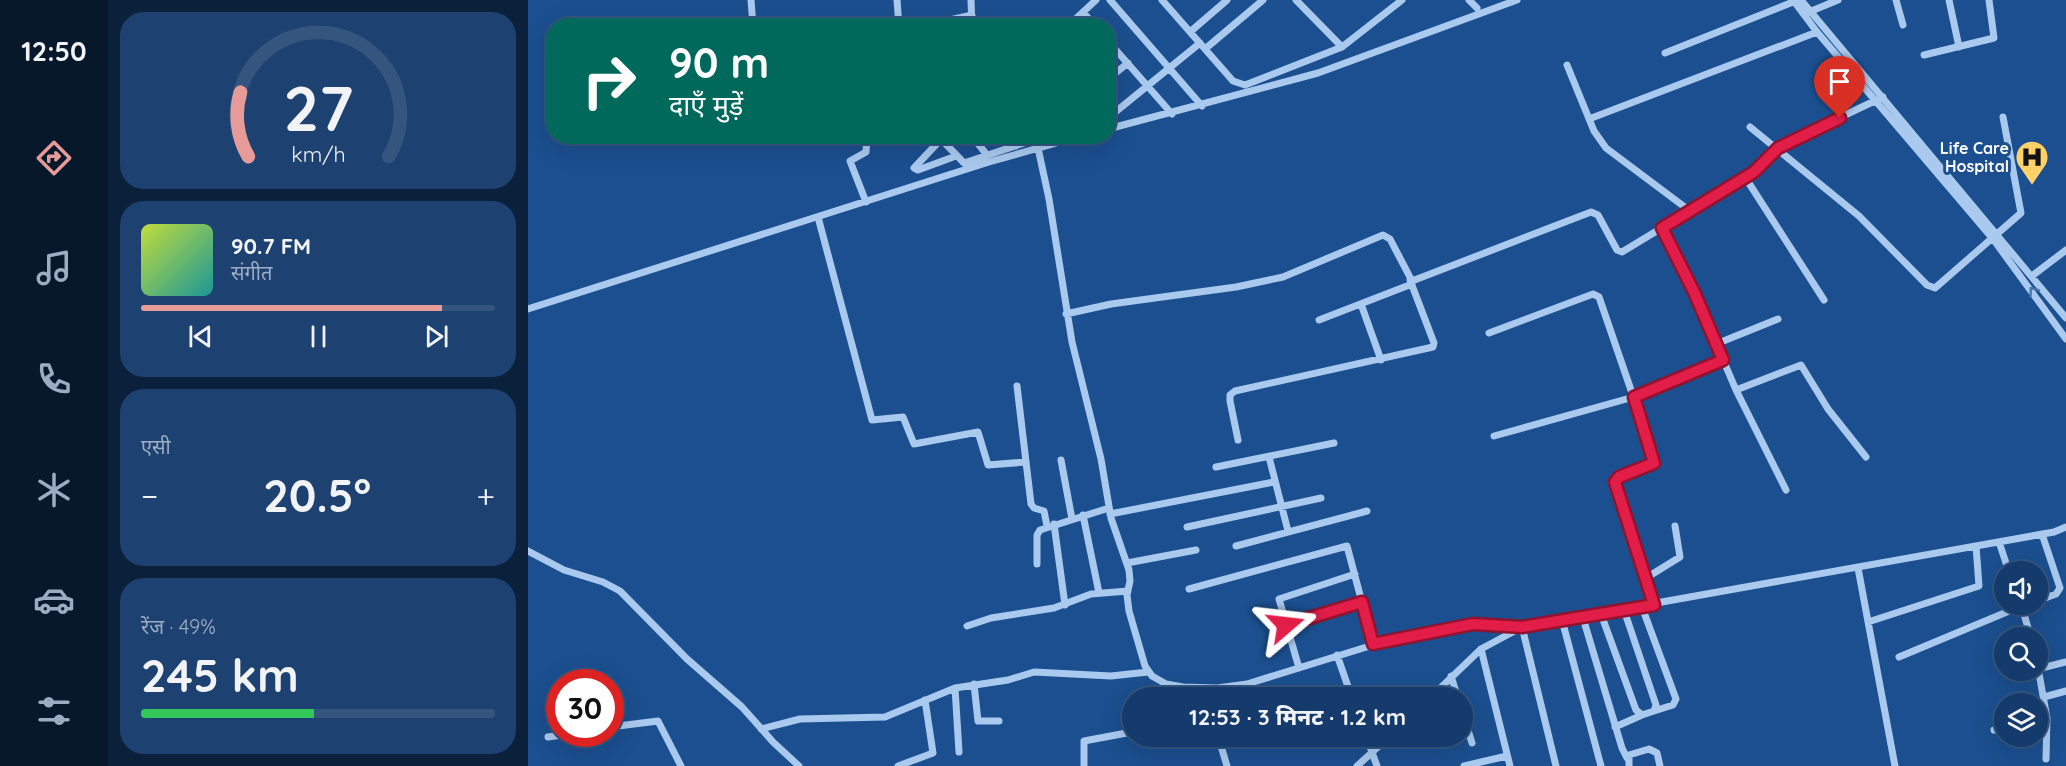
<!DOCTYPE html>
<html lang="hi">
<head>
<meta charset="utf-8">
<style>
	:root { --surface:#143b6b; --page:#1d4271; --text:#f1f3f6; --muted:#9dadc1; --line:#33557e; --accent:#e69b98 }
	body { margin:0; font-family:Quicksand,"Noto Sans Devanagari",sans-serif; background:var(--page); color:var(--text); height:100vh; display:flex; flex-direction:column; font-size:22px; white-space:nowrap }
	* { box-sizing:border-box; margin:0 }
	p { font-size:20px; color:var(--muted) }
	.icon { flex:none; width:33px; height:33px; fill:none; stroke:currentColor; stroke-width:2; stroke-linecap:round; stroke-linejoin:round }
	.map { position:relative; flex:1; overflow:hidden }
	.drawer { display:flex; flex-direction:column; gap:12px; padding:12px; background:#0b203b; width:420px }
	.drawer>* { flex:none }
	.top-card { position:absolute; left:18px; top:18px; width:570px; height:126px; border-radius:24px; box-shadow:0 6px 24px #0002,0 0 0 2px var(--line); background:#00695c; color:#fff; overflow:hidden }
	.buttons { position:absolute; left:1466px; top:561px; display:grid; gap:12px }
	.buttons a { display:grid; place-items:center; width:54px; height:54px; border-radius:50%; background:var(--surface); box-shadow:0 6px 24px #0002,0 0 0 2px var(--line); font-size:30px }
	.speed { position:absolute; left:18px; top:669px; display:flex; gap:12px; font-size:30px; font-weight:700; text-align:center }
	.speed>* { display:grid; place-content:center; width:78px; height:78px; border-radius:50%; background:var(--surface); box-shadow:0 6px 24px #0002,0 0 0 2px var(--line); line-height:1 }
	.speed .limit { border:9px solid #d22; background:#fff; color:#111 }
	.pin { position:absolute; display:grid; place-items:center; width:51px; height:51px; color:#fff; margin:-62px -26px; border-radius:50% 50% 50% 0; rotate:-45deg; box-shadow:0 0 6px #0007 }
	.pin .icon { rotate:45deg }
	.me { position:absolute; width:66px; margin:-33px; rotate:73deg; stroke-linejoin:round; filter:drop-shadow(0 0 4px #0008) }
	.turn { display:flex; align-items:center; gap:21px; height:126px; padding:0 24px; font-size:27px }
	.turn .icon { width:78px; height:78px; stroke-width:2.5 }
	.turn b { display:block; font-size:42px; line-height:51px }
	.big { font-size:45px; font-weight:800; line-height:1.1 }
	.drawer .card { flex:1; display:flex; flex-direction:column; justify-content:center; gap:9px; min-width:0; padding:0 21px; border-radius:24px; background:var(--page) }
	.drawer .dial { align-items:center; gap:0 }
	.dial svg { height:156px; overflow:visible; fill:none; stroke:var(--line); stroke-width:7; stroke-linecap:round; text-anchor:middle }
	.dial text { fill:var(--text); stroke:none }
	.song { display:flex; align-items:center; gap:18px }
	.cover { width:72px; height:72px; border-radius:9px; background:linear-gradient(135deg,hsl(70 70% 55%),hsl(180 70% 35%)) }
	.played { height:6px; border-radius:3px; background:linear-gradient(90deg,var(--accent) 85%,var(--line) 85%) }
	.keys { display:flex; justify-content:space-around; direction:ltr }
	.heat { display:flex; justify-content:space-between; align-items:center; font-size:33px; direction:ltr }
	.charge { height:9px; border-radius:4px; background:linear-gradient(90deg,#34c759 49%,var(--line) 0) }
	.trip { position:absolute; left:594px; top:687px; width:351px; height:60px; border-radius:30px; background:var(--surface); box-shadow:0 6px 24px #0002,0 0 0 2px var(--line); font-weight:800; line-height:60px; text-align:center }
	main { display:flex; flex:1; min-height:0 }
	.tab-bar { display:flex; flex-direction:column; width:108px; justify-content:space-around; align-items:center; background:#08182b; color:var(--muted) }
	.tab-bar .icon { width:42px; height:42px }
	.tab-bar .selected { color:var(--accent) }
	.tab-bar b { font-size:27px; color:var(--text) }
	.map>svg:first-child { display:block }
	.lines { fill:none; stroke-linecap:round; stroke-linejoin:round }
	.minor { stroke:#a9c9ee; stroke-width:7 }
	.oneway { stroke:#4674ac }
	.route-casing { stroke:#92132f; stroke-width:15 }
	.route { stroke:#e11d48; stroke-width:10 }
	.labels { text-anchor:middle; stroke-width:6; stroke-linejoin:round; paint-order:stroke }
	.poi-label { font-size:16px; font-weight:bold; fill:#fff; stroke:#1b4f8f; text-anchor:end }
</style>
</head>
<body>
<main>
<nav class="tab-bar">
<b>12:50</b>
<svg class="icon selected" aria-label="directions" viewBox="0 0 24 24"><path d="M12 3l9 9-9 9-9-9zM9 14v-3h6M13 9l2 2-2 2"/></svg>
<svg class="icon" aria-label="music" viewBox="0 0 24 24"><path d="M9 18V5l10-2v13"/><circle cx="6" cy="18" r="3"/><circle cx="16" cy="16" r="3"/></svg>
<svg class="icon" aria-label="phone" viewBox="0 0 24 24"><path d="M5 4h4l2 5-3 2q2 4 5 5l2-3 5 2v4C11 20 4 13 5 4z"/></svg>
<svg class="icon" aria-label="climate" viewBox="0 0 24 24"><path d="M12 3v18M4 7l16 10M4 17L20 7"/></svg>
<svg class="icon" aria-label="car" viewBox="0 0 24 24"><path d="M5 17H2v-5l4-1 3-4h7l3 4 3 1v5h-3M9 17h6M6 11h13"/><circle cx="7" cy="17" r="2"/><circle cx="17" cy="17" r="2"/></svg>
<svg class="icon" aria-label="filters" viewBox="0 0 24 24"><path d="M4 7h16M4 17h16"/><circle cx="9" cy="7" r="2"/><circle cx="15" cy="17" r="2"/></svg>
</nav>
<section class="drawer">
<div class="card dial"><svg viewBox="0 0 100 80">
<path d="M14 69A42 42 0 1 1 86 69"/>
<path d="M14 69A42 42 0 0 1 10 36" stroke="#e69b98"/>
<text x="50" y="56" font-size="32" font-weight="700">27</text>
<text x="50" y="72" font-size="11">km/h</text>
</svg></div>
<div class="card">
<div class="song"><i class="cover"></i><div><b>90.7 FM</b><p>संगीत</p></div></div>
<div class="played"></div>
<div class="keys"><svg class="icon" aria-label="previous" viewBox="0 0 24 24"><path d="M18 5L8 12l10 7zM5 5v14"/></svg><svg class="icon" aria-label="pause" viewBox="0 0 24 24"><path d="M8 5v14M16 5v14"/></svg><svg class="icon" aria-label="next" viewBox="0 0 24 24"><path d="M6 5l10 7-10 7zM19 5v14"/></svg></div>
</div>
<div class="card"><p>एसी</p>
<div class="heat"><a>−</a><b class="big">20.5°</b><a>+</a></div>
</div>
<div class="card"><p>रेंज · 49%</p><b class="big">245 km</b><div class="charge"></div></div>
</section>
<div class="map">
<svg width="1538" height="766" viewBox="0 0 1538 766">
	<rect width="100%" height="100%" fill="#1b4f8f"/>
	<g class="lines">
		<!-- minor -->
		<path class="minor" d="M223,0L225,26
			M369,0L371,26
			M443,0L444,26
			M582,0L674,106
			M634,0L705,81L717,85L814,47L874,0
			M768,0L814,47
			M941,0L949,8
			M1265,0L1289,32L1465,239L1538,339
			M1273,0L1538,318
			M1368,0L1375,25
			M1421,0L1431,47
			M555,12L567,26
			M1281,12L1310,0
			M395,26L444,15
			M540,26L568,0
			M662,32L699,0
			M580,41L644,114
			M677,49L735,0
			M1137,53L1270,0
			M1396,55L1466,38L1461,0
			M1039,65L1066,131L1078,148L1162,211
			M580,79L600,63
			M580,118L672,43
			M1061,119L1289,32
			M1222,127L1331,216L1399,285L1407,288L1493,213L1475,117
			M580,129L790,73L989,0
			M416,136L386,168L390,170L428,156
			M444,136L459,155
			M479,136L488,146
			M413,139L436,163L517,136
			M510,148L521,199L544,342L573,459L583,518L601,570L602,581L599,595L601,611L617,666L624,676L638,684L655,687L689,688L719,684L871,637L945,624L994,627L1028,766
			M1217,177L1296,300
			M338,202L322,161L338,152L339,136
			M290,217L344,420L375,417L386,444L450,432L460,465L498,462
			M1134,228L1167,294L1208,390L1258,490
			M1504,276L1538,250
			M833,304L853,360
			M0,309L461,162L553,136
			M538,314L583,304L708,287L755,277L855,235L862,239L884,281L1063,212L1070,215L1089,250L1094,252L1226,172L1256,144L1355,97
			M791,320L884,284
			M961,333L1065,294L1071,297L1126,457L1123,466L1091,477L1087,482L1126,605
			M1188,344L1250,319
			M489,386L503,504L506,508L516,511L519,526
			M1208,390L1273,365L1300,409L1338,457
			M966,436L1120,393L1195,360
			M710,440L702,401V395L707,391L905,347L906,343L882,280
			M741,457L760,531
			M533,460L544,519
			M688,467L806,443
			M582,514L746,482
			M555,515L571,593
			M526,524L537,605
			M659,527L793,498
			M1471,542L1481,572
			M708,546L839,511
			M0,551L36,570L75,582L92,591L159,659L214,707L245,742L271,766
			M599,563L668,550
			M509,564V535L512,530L581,508
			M1330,568L1367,766
			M1118,578L1152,557L1147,526
			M661,589L819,546L845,644
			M1509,601L1528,594L1532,588L1514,534
			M1493,604L1503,638
			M1114,607L1148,699L1145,705L1126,711
			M1073,614L1108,710L1114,715L1126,711L1128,705L1096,610
			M1055,618L1094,748L1099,758
			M1034,620L1073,766
			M1340,622L1451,586L1448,546
			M758,625L834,602
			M439,626L463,618L526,608L563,594L600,591
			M953,649L982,766
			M809,655L824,698
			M1371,657L1498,604
			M1509,662L1519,718L1518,759
			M771,668L751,599L827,574
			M1510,669L1538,662
			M923,676L930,698
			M446,684L450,721H471
			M427,688L431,752
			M1516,697L1538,691
			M902,698L953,649L994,627L1526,532L1538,527
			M934,711L944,743
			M1509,720L1519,718
			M82,727L130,721L153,766
			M1087,727L1114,715
			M233,729L272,719L357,717L427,688L480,680L506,672L583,676L620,672
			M1466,730L1476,728
			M690,736L699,766
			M838,736L849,766
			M20,737L41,734
			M370,766L405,753L397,700
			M556,766V741L604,732
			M829,766L862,736
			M936,766L979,756
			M1101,766V755L1121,749L1129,753L1132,766"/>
	</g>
	<!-- one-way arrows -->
	<defs><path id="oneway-chevron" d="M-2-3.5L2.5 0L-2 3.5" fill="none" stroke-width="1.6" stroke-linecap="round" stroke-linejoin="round" transform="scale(1.5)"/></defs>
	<use class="oneway" href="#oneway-chevron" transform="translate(1505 291) rotate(-126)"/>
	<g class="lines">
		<!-- route casing -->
		<g class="route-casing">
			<path id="route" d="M758,625L834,602L845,644L945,624L994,627L1126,605L1087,482L1091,477L1126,463L1106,397L1195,360L1167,294L1134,228L1226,172L1250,148L1312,118"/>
		</g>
		<!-- route -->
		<use href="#route" class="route"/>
	</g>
	<!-- icons -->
	<defs>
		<g id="hospital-pin" transform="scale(1.725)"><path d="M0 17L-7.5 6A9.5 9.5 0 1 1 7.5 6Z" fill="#ffd166" stroke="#1b4f8f"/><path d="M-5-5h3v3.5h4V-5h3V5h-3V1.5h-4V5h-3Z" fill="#111"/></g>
	</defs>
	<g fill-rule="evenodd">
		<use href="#hospital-pin" x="1504" y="157"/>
	</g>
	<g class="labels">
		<!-- poi labels -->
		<g class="poi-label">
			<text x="1481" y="154">Life Care<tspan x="1481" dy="18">Hospital</tspan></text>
		</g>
	</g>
</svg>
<div class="buttons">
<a><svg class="icon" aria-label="sound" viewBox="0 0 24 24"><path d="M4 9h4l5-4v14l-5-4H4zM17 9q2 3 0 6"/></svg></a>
<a><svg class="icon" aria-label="search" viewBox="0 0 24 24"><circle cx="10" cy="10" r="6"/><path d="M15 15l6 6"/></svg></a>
<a><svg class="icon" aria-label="layers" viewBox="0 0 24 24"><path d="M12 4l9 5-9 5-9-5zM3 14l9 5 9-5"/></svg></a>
</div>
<div class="speed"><div class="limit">30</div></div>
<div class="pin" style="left:1312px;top:118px;background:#d93025"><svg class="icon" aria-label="arrive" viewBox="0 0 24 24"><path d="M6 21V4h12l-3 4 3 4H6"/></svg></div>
<svg class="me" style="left:758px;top:625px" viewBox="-20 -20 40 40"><path d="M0-17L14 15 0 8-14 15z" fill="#e11d48" stroke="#fff" stroke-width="4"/></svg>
<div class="trip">12:53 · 3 मिनट · 1.2 km</div>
<div class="top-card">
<div class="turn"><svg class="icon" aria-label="right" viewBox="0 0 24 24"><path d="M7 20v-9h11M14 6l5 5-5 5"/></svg><div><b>90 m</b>दाएँ मुड़ें</div></div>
</div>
</div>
</main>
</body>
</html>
